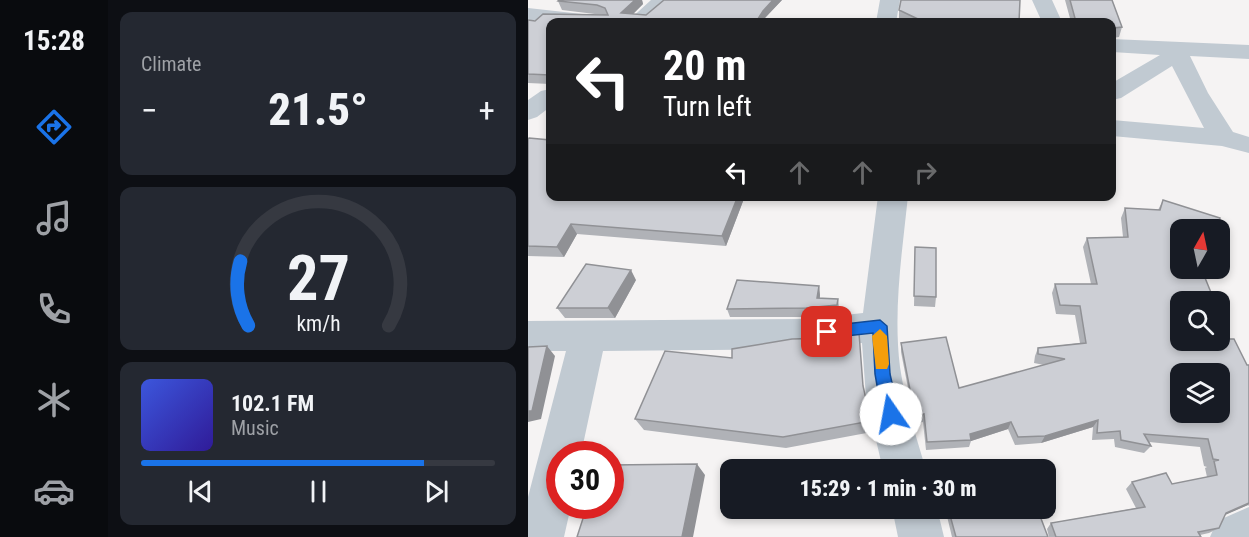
<!DOCTYPE html>
<html lang="en">
<head>
<meta charset="utf-8">
<style>
	:root { --surface:#171b24; --page:#242831; --text:#f1f3f6; --muted:#9ea1a6; --line:#363941; --accent:#1a73e8 }
	body { margin:0; font-family:"Roboto Condensed",sans-serif; background:var(--page); color:var(--text); height:100vh; display:flex; flex-direction:column; font-size:22px; white-space:nowrap }
	* { box-sizing:border-box; margin:0 }
	p { font-size:20px; color:var(--muted) }
	.icon { flex:none; width:33px; height:33px; fill:none; stroke:currentColor; stroke-width:2; stroke-linecap:round; stroke-linejoin:round }
	.map { position:relative; flex:1; overflow:hidden }
	.sheet { display:flex; flex-direction:column; gap:12px; padding:12px; background:#0d0f14; width:420px }
	.sheet>* { flex:none }
	.banner { position:absolute; left:18px; top:18px; width:570px; height:183px; border-radius:12px; box-shadow:0 3px 9px #0003; background:#202124; color:#fff; overflow:hidden }
	.needle { width:39px; rotate:9deg }
	.fabs { position:absolute; left:642px; top:219px; display:grid; gap:12px }
	.fabs a { display:grid; place-items:center; width:60px; height:60px; border-radius:12px; background:var(--surface); box-shadow:0 3px 9px #0003; font-size:30px }
	.speed { position:absolute; left:18px; top:441px; display:flex; gap:12px; font-size:30px; font-weight:700; text-align:center }
	.speed>* { display:grid; place-content:center; width:78px; height:78px; border-radius:50%; background:var(--surface); box-shadow:0 3px 9px #0003; line-height:1 }
	.speed .limit { border:9px solid #d22; background:#fff; color:#111 }
	.pin { position:absolute; display:grid; place-items:center; width:51px; height:51px; color:#fff; margin:-26px; border-radius:12px; box-shadow:0 3px 9px #0006 }
	.me { position:absolute; width:66px; margin:-33px; rotate:348deg; stroke-linejoin:round; filter:drop-shadow(0 0 4px #0008) }
	.turn { display:flex; align-items:center; gap:21px; height:126px; padding:0 18px; font-size:27px }
	.turn .icon { width:78px; height:78px; stroke-width:2.5 }
	.turn b { display:block; font-size:42px; line-height:51px }
	.lanes { display:flex; align-items:center; height:57px; padding:0 18px; background:#0003; justify-content:center; gap:30px; direction:ltr }
	.lanes .off { opacity:.35 }
	.big { font-size:45px; font-weight:800; line-height:1.1 }
	.sheet .widget { flex:1; display:flex; flex-direction:column; justify-content:center; gap:9px; min-width:0; padding:0 21px; border-radius:12px; background:var(--page) }
	.sheet .dial { align-items:center; gap:0 }
	.dial svg { height:156px; overflow:visible; fill:none; stroke:var(--line); stroke-width:7; stroke-linecap:round; text-anchor:middle }
	.dial text { fill:var(--text); stroke:none }
	.song { display:flex; align-items:center; gap:18px }
	.cover { width:72px; height:72px; border-radius:9px; background:linear-gradient(135deg,hsl(230 70% 55%),hsl(250 70% 35%)) }
	.played { height:6px; border-radius:3px; background:linear-gradient(90deg,var(--accent) 80%,var(--line) 80%) }
	.keys { display:flex; justify-content:space-around; direction:ltr }
	.heat { display:flex; justify-content:space-between; align-items:center; font-size:33px; direction:ltr }
	.trip { position:absolute; left:192px; top:459px; width:336px; height:60px; border-radius:12px; background:var(--surface); box-shadow:0 3px 9px #0003; font-weight:800; line-height:60px; text-align:center }
	main { display:flex; flex:1; min-height:0 }
	.tab-bar { display:flex; flex-direction:column; width:108px; justify-content:space-around; align-items:center; background:#090b0e; color:var(--muted) }
	.tab-bar .icon { width:42px; height:42px }
	.tab-bar .on { color:var(--accent) }
	.tab-bar b { font-size:27px; color:var(--text) }
	.map>svg:first-child { display:block }
	.lines { fill:none; stroke-linecap:round; stroke-linejoin:round }
	.minor { fill:#c1cad2; fill-rule:evenodd }
	.wall { fill:#b0b2b7 }
	.shaded-wall { fill:#909195 }
	.building { fill:#cdcfd5; stroke:#909195; stroke-width:1.5; fill-rule:evenodd }
	.route { fill:#1a73e8; stroke:#114b97; stroke-width:1.5 }
	.slow { fill:#f59e0b }
</style>
</head>
<body>
<main>
<nav class="tab-bar">
<b>15:28</b>
<svg class="icon on" aria-label="directions" viewBox="0 0 24 24"><path d="M12 3l9 9-9 9-9-9zM9 14v-3h6M13 9l2 2-2 2"/></svg>
<svg class="icon" aria-label="music" viewBox="0 0 24 24"><path d="M9 18V5l10-2v13"/><circle cx="6" cy="18" r="3"/><circle cx="16" cy="16" r="3"/></svg>
<svg class="icon" aria-label="phone" viewBox="0 0 24 24"><path d="M5 4h4l2 5-3 2q2 4 5 5l2-3 5 2v4C11 20 4 13 5 4z"/></svg>
<svg class="icon" aria-label="climate" viewBox="0 0 24 24"><path d="M12 3v18M4 7l16 10M4 17L20 7"/></svg>
<svg class="icon" aria-label="car" viewBox="0 0 24 24"><path d="M5 17H2v-5l4-1 3-4h7l3 4 3 1v5h-3M9 17h6M6 11h13"/><circle cx="7" cy="17" r="2"/><circle cx="17" cy="17" r="2"/></svg>
</nav>
<section class="sheet">
<div class="widget"><p>Climate</p>
<div class="heat"><a>−</a><b class="big">21.5°</b><a>+</a></div>
</div>
<div class="widget dial"><svg viewBox="0 0 100 80">
<path d="M14 69A42 42 0 1 1 86 69"/>
<path d="M14 69A42 42 0 0 1 10 36" stroke="#1a73e8"/>
<text x="50" y="56" font-size="32" font-weight="700">27</text>
<text x="50" y="72" font-size="11">km/h</text>
</svg></div>
<div class="widget">
<div class="song"><i class="cover"></i><div><b>102.1 FM</b><p>Music</p></div></div>
<div class="played"></div>
<div class="keys"><svg class="icon" aria-label="previous" viewBox="0 0 24 24"><path d="M18 5L8 12l10 7zM5 5v14"/></svg><svg class="icon" aria-label="pause" viewBox="0 0 24 24"><path d="M8 5v14M16 5v14"/></svg><svg class="icon" aria-label="next" viewBox="0 0 24 24"><path d="M6 5l10 7-10 7zM19 5v14"/></svg></div>
</div>
</section>
<div class="map">
<svg width="721" height="537" viewBox="0 0 721 537">
	<rect width="100%" height="100%" fill="#f5f3f3"/>
	<g class="lines">
		<!-- minor -->
		<path class="minor" d="M123,0H145L121,22H99Z
			M352,0H372L368,22H348Z
			M504,0H524L534,22H514Z
			M0,8L72,16L79,18L82,22L0,20Z
			M584,39L721,45V59L662,56L680,93L705,132L721,137V153L694,146L584,136V120L676,128L644,66L593,98L584,100V83L632,55L584,52Z
			M22,89V107L9,117L0,120V100L13,91Z
			M350,196H380C374,253 365,311 372,367C377,402 388,436 398,470H355L338,397L334,343L280,349L75,351L53,454H32V506H43L36,537H0V497L38,351H0V321L280,319L335,313Z
			M721,507V537H682L689,521Z
			M364,508H409L416,537H370Z"/>
	</g>
	<!-- wall -->
	<path class="wall" d="M31,0H114L115,4L105,14L118,15L136,0H254L236,19L22,22V84L0,83V20L7,21L75,15L34,10L30,1Z
		M537,0H584L594,27L591,37L584,38V22H543Z
		M371,10L491,22H377L371,20Z
		M0,139L22,196H217L198,246L49,234L36,257L0,256Z
		M635,200L652,230L684,295L680,300L699,339L719,365H721V506L720,505L696,515L691,528L681,533L672,535L673,537H521L519,529L523,523L608,508L598,489L604,482L644,484L679,477L677,468L679,467L676,466L672,447L621,442L623,446L616,453L587,447L586,439L564,440L565,427L513,443L487,445L480,429L443,441L441,447L398,450L395,422L387,424L373,352V343L431,388L516,365L506,363L507,356L510,348L552,343L547,315L528,314L524,293L527,284H563L555,247L559,238L595,237L593,218L597,208L630,210Z
		M387,258L408,297L407,307L386,306Z
		M108,280L87,318H37L29,308Z
		M291,286L292,298L310,299L311,307L310,313L280,317H202L199,309Z
		M335,386L343,421L344,432L258,448L116,430L107,419Z
		M417,508H509L520,537H424Z"/>
	<!-- shaded-wall -->
	<path class="shaded-wall" d="M107,0H114L115,4L97,22L93,13Z
		M245,0H254L236,19L234,22H228L235,11Z
		M210,196H217L198,246L194,236Z
		M43,224L49,234L36,257L29,247Z
		M103,270L108,280L87,318L80,308Z
		M291,286L292,295L291,306L289,298Z
		M19,346L27,356L13,419L0,422V411Z
		M570,420L565,427L513,443L517,436Z
		M483,422L480,429L443,441L442,434Z
		M169,464L177,475L165,537H154Z
		M721,503L720,505L688,519L698,513Z"/>
	<!-- building -->
	<path class="building" d="M31,0H107L93,13L118,15L136,0H245L235,11L228,22H22V75L0,74V20L7,21L15,14L80,15L77,8L69,5L30,1Z
		M373,0H492L491,22H388L387,20H392L371,10Z
		M542,0H584L594,27L586,28L585,34L584,33V22H548Z
		M1,138L22,140V196H210L194,236L43,224L29,247L0,246V139Z
		M635,200L692,218L689,230H652V268H673L684,295H678L681,302H652V340H692V324L699,339H706L719,365H721V503L698,513L691,528L670,532L673,537H528L523,523L617,507L604,482L638,473L644,484L689,475L686,461L691,460L685,459L680,439L616,434L623,446L593,440L592,431L569,433L570,420L517,436L490,437L483,422L442,434L443,440L399,442L396,414L387,416L373,343L418,337L431,388L537,359L510,354V348L558,343L552,306L532,305L527,284H569L559,238L600,237L597,208L632,210ZM652,374H692V412H652Z
		M387,247L408,248V297L386,296Z
		M58,264L103,270L80,308H29Z
		M209,280L291,286L289,298L310,299L309,305L278,308L199,309Z
		M331,333L335,386L343,421L255,437L107,419L137,351L204,358V349L264,339L303,338Z
		M19,346L4,411H0V347Z
		M169,464L154,537H49L59,506H82V465Z
		M420,508H509L520,537H428Z"/>
	<!-- route -->
	<path class="route" d="M352,320L359,326L362,374L371,414L368,420L363,422L357,420L354,414L347,374L345,333L299,338L291,332L299,326Z"/>
	<!-- slow -->
	<path class="slow" d="M352,329L359,336L361,364L359,369H348L344,336Z"/>
</svg>
<div class="fabs">
<a><svg class="needle" viewBox="-14 -14 28 28"><path d="M0-13l5 13h-10z" fill="#e53935"/><path d="M0 13l5-13h-10z" fill="#9ea1a6"/></svg></a>
<a><svg class="icon" aria-label="search" viewBox="0 0 24 24"><circle cx="10" cy="10" r="6"/><path d="M15 15l6 6"/></svg></a>
<a><svg class="icon" aria-label="layers" viewBox="0 0 24 24"><path d="M12 4l9 5-9 5-9-5zM3 14l9 5 9-5"/></svg></a>
</div>
<div class="speed"><div class="limit">30</div></div>
<div class="pin" style="left:299px;top:332px;background:#d93025"><svg class="icon" aria-label="arrive" viewBox="0 0 24 24"><path d="M6 21V4h12l-3 4 3 4H6"/></svg></div>
<svg class="me" style="left:363px;top:414px" viewBox="-20 -20 40 40"><circle r="19" fill="#fff"/><path d="M0-13L10 11 0 6-10 11z" fill="#1a73e8"/></svg>
<div class="trip">15:29 · 1 min · 30 m</div>
<div class="banner">
<div class="turn"><svg class="icon" aria-label="left" viewBox="0 0 24 24"><path d="M17 20v-9H6M10 6l-5 5 5 5"/></svg><div><b>20 m</b>Turn left</div></div>
<div class="lanes"><svg class="icon" aria-label="left" viewBox="0 0 24 24"><path d="M17 20v-9H6M10 6l-5 5 5 5"/></svg><svg class="icon off" aria-label="ahead" viewBox="0 0 24 24"><path d="M12 20V5M6 11l6-6 6 6"/></svg><svg class="icon off" aria-label="ahead" viewBox="0 0 24 24"><path d="M12 20V5M6 11l6-6 6 6"/></svg><svg class="icon off" aria-label="right" viewBox="0 0 24 24"><path d="M7 20v-9h11M14 6l5 5-5 5"/></svg></div>
</div>
</div>
</main>
</body>
</html>
